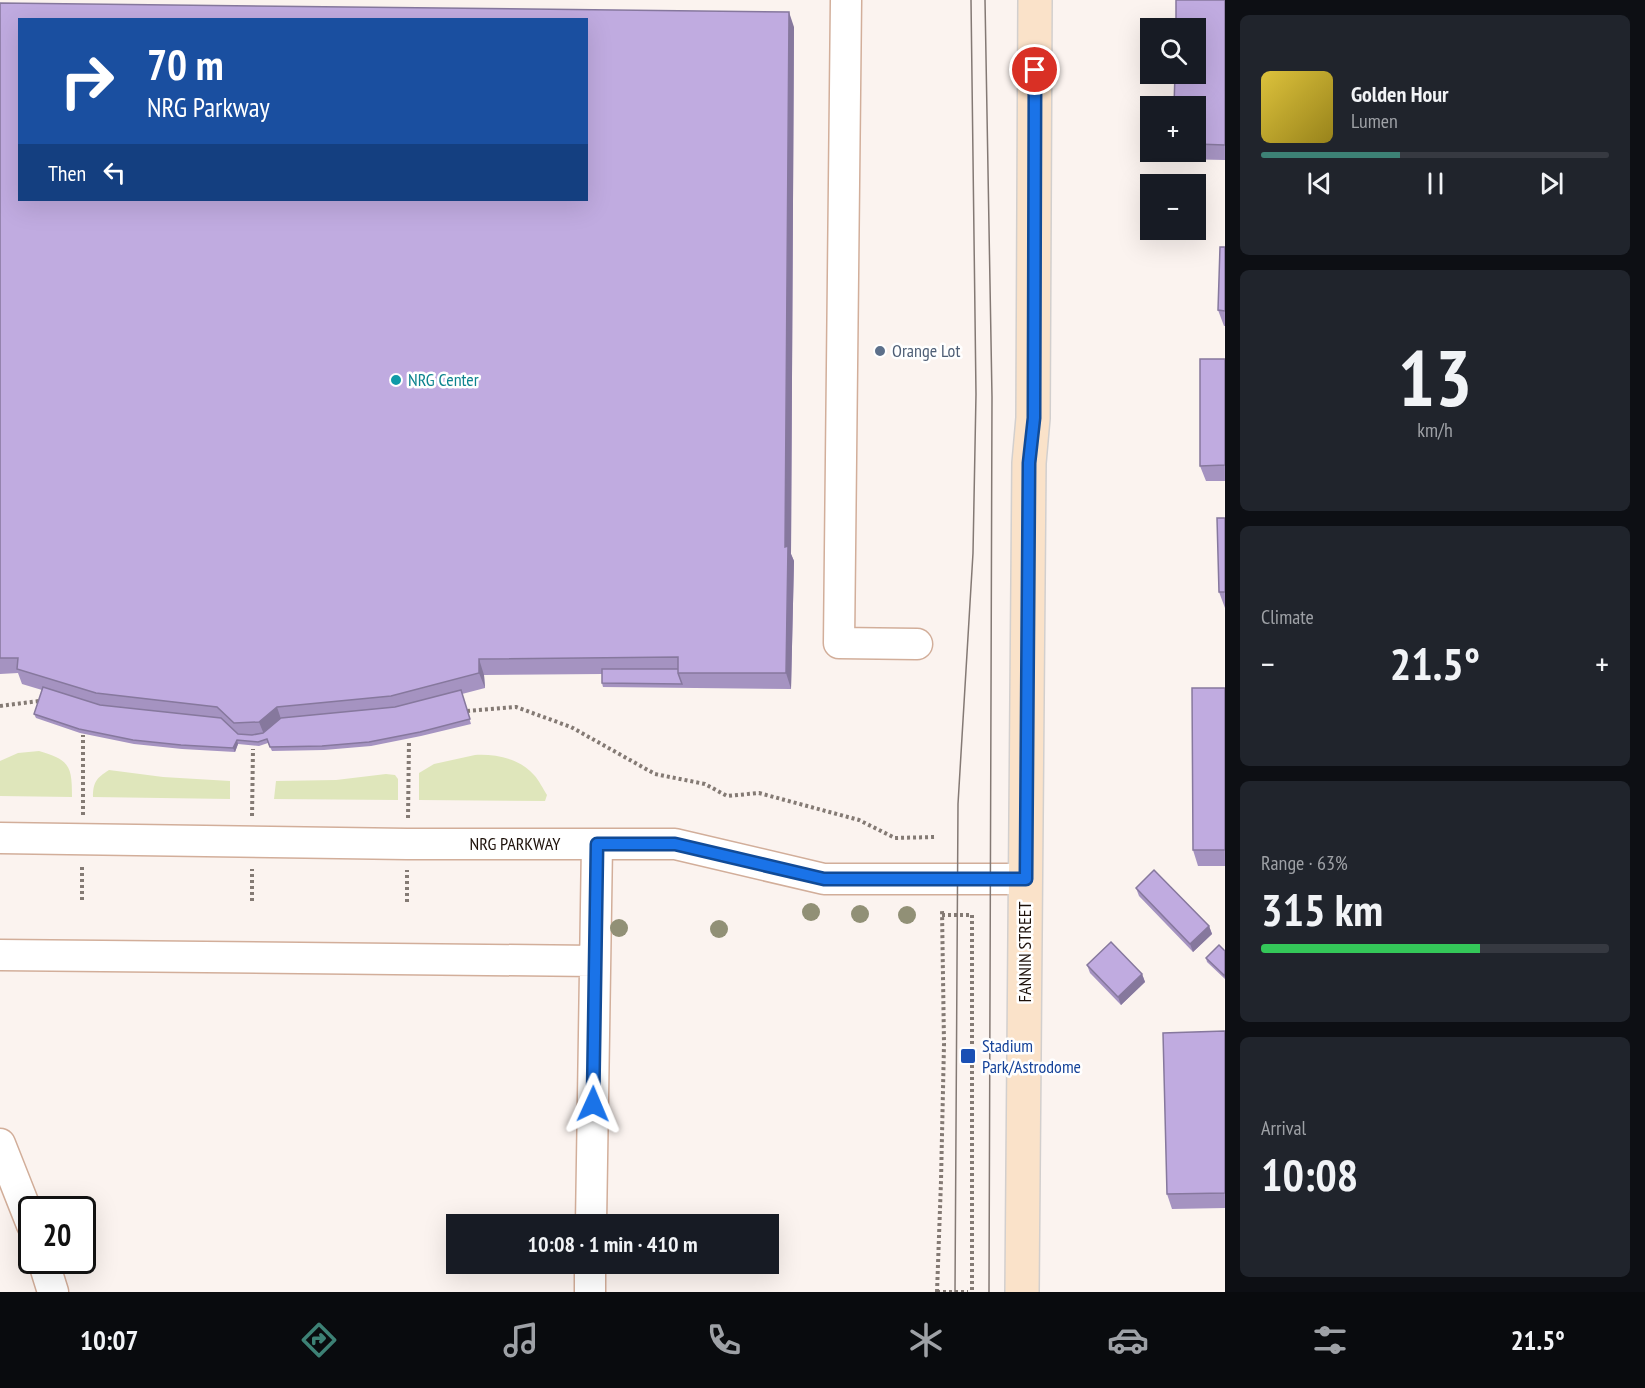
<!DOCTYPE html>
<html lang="en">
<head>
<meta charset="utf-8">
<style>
	:root { --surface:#171b24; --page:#20242c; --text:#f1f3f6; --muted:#9ea1a6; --line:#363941; --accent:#3d8175 }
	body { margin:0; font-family:"PT Sans Narrow",sans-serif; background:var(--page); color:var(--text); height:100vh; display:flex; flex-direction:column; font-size:22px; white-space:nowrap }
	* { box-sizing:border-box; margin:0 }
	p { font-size:20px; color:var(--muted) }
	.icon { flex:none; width:33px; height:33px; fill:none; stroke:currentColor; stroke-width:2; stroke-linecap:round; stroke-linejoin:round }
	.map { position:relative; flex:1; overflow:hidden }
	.details { display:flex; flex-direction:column; gap:15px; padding:15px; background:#0d0f14; width:420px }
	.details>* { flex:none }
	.top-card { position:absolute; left:18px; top:18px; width:570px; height:183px; border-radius:0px; box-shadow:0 6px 24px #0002; background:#1a4fa0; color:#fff; overflow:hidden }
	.fabs { position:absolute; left:1140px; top:18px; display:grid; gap:12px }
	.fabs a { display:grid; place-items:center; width:66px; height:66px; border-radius:0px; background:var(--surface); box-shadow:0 6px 24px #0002; font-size:30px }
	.speed { position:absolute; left:18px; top:1196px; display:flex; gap:12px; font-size:30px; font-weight:700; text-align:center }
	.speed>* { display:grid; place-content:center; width:78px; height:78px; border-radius:50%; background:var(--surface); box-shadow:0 6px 24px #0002; line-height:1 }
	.speed .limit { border:3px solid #111; border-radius:9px; background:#fff; color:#111 }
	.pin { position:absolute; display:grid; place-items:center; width:51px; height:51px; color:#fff; margin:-26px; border:3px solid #fff; border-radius:50%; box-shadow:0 2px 6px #0007 }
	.me { position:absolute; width:66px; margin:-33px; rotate:1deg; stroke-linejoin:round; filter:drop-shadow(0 0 4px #0008) }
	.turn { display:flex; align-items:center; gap:21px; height:126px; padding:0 30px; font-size:27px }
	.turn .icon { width:78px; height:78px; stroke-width:2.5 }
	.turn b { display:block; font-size:42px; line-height:51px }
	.then { display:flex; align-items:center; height:57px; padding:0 30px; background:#0003; gap:12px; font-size:22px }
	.big { font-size:45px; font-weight:700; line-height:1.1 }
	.details .widget { flex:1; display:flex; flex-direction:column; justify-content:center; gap:9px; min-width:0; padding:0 21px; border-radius:9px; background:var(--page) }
	.details .dial { align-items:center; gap:0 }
	.dial b { font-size:78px; line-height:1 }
	.song { display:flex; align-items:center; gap:18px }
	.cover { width:72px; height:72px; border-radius:9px; background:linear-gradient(135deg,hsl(50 70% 55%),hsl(50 70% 35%)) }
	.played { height:6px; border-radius:3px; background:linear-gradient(90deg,var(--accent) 40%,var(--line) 40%) }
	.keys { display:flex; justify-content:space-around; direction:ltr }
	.heat { display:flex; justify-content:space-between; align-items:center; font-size:33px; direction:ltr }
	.charge { height:9px; border-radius:4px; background:linear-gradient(90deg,#34c759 63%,var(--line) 0) }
	.trip { position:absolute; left:446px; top:1214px; width:333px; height:60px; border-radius:0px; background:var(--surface); box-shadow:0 6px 24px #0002; font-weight:700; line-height:60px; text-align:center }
	.menu { display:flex; height:96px; justify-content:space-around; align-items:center; background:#090b0e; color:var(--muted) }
	.menu .icon { width:42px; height:42px }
	.menu .selected { color:var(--accent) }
	.menu b { font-size:27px; color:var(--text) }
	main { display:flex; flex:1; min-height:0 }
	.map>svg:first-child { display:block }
	.green { fill:#dfe6bb }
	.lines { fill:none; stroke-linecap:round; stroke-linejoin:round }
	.minor-casing { stroke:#d2ae9a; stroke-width:33 }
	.major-casing { stroke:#d2cfce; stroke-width:36 }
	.path { stroke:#847a74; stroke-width:4; stroke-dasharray:3 3; stroke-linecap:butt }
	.minor { stroke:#fff; stroke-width:30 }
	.major { stroke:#fae2c9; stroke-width:33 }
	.tram { stroke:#847974; stroke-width:1.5 }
	.tree { fill:#919076 }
	.wall { fill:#a593c1 }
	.shaded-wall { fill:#86789d }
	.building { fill:#c0abe0; stroke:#86789d; stroke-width:1.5; fill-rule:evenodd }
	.route-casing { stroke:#114b97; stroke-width:15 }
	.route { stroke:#1a73e8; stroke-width:10 }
	.service-dot { fill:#5c6f8a; stroke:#fff; stroke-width:2 }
	.culture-dot { fill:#0f9aa8; stroke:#fff; stroke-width:2 }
	.transit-dot { fill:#1a4fb4; stroke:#fff; stroke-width:2 }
	.labels { text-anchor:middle; stroke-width:5; stroke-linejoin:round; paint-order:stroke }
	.service-label { font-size:18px; fill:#4e5e75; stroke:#fff; text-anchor:start }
	.culture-label { font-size:18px; fill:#0d838f; stroke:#fff; text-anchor:start }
	.street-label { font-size:18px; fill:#1d110a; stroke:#fff }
	.transit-label { font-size:18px; fill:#164399; stroke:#fff; text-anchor:start }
</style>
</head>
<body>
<main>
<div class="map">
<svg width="1225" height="1292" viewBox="0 0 1225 1292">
	<rect width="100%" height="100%" fill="#fbf3ef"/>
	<!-- green -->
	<path class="green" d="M39,751C70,760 72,766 72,797L0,796V761L18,753Z
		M475,755C496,754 519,758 534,775C539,780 543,789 547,795L545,801L419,800V773L434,764Z
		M109,770L163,777L230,781V799L93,797C93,783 96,778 109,770Z
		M386,774L395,775L398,779V800L274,799L276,781L336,780Z"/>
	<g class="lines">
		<!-- minor casing -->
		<g class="minor-casing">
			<path id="minor" d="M846,0L839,643L917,644
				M0,838L407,844H675L824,879H1026
				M0,955L595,961
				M0,1144L32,1225
				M591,1224L597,844
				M43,1260L53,1292
				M590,1292V1263"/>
		</g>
		<!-- major casing -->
		<g class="major-casing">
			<path id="major" d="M1022,1292L1029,463L1033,418L1035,0"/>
		</g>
		<!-- path -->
		<path class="path" d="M0,706L39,701
			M467,711L516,707L571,727L655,774L705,784L727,796L759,793L859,820L895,838L935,837
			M83,815V735
			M252,816L253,749
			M408,818L409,741
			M82,900V864
			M252,901V869
			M407,902V870
			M942,915H972V1292
			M937,1292L941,1181L944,1044L942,909
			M937,1292H968"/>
		<!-- minor -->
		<use href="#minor" class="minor"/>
		<!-- major -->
		<use href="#major" class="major"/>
		<!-- tram -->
		<path class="tram" d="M985,0L992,397L989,1292
			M955,1292L958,804L973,553L976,394L971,0"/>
	</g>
	<!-- trees -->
	<g class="tree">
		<circle cx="811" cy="912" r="9"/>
		<circle cx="860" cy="914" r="9"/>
		<circle cx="907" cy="915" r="9"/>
		<circle cx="619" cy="928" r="9"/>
		<circle cx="719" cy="929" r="9"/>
	</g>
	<!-- wall -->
	<path class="wall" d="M1225,0V160L1179,159L1177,152H1196V106Z
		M0,3L794,27L791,554L794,561L791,689L603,687L602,683V674L484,675L485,688L462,694L471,724L421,736L371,746L324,750L272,751L268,743L259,746L238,744L235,752L182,749L134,744L80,733L36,718L34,714L42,690L22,684L18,673L0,674Z
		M1225,247V326H1224L1218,310Z
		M1225,359V481H1206L1200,466Z
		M1225,518V608L1219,592Z
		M1225,688V866H1198L1193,850Z
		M1136,888L1209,926L1212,934L1193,952L1139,896Z
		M1225,951V979L1207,962L1206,958Z
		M1087,965L1142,974L1145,982L1121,1005L1090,973Z
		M1225,1031V1208L1172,1209L1167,1194Z"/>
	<!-- shaded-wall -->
	<path class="shaded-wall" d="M789,12L794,27L791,554L794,561L791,689L786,673L785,547Z
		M479,659L484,675L485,688L479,673Z
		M277,707L282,722L265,737L259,722Z
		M237,740L238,744L235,752L233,748Z
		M1209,926L1212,934L1193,952L1190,944Z
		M1142,974L1145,982L1121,1005L1118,997Z"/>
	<!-- building -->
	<path class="building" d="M1176,0H1225V145L1196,144V106H1174L1175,74H1196V28H1176Z
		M0,3L789,12L785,547L788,546L786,673H678V657L479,659V673L391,696L277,707L259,722L234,723L217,707L96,693L17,669L18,658H0ZM20,20H586V200H20Z
		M1220,247H1225V311L1218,310Z
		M1200,359H1225V465L1200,466Z
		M1217,518H1225V592H1219Z
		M602,669H678V673L682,684L602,683Z
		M43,687L100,705L221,718L238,734L252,735L263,733L281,718L395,707L461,690L470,719L420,732L369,742L322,746L270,747L267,739L258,742L237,740L233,748L181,745L133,740L79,729L34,714Z
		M1192,688H1225V850H1193Z
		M1154,870L1209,926L1190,944L1136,888Z
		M1111,942L1142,974L1118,997L1087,965Z
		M1219,945L1225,951V976L1206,958Z
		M1225,1031V1193L1167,1194L1163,1033Z"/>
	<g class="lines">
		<!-- route casing -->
		<g class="route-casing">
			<path id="route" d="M593,1104L597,844H675L824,879H1026L1029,463L1034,418L1035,70"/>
		</g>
		<!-- route -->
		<use href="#route" class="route"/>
	</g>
	<!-- markers -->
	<circle class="service-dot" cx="880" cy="351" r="6"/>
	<circle class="culture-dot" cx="396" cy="380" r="6"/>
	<rect class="transit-dot" x="960" y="1048" width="16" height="16" rx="3"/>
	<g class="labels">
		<!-- service labels -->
		<g class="service-label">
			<text x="892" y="357">Orange Lot</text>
		</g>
		<!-- culture labels -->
		<g class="culture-label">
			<text x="408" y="386">NRG Center</text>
		</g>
		<!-- street labels -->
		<g class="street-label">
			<text x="515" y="850">NRG PARKWAY</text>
			<text transform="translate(1025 952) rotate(-90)" y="6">FANNIN STREET</text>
		</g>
		<!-- transit labels -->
		<g class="transit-label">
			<text x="982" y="1052">Stadium<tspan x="982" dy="21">Park/Astrodome</tspan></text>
		</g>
	</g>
</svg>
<div class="fabs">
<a><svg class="icon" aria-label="search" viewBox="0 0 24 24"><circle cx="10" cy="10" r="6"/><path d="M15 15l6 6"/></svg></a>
<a>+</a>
<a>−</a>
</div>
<div class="speed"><div class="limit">20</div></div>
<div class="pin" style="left:1035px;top:70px;background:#d93025"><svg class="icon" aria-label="arrive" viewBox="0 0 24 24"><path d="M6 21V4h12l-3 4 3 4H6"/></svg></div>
<svg class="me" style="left:593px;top:1104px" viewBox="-20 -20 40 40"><path d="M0-17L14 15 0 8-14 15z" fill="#1a73e8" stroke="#fff" stroke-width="4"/></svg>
<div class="trip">10:08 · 1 min · 410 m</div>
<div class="top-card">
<div class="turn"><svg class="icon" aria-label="right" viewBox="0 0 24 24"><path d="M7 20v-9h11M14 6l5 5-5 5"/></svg><div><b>70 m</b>NRG Parkway</div></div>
<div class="then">Then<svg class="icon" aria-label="left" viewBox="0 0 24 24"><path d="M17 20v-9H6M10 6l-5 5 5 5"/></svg></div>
</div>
</div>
<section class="details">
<div class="widget">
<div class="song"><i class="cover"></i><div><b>Golden Hour</b><p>Lumen</p></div></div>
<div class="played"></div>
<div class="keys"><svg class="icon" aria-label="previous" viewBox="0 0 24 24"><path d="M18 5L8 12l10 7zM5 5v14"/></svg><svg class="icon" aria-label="pause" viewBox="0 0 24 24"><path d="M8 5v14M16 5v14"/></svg><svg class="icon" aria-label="next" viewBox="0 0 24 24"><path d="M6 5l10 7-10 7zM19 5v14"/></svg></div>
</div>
<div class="widget dial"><b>13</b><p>km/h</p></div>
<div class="widget"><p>Climate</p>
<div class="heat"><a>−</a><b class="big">21.5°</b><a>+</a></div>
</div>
<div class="widget"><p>Range · 63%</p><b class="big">315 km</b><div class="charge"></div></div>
<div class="widget"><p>Arrival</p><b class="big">10:08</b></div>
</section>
</main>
<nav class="menu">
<b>10:07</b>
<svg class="icon selected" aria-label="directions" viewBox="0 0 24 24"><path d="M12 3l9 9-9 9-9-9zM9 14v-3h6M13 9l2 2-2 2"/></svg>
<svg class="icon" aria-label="music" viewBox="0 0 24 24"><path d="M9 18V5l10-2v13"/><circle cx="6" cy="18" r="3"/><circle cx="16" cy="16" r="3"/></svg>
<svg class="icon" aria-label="phone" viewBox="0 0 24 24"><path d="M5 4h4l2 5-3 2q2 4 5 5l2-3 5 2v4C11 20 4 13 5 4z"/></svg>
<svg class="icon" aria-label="climate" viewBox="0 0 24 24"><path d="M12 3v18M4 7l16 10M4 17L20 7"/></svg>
<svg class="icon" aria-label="car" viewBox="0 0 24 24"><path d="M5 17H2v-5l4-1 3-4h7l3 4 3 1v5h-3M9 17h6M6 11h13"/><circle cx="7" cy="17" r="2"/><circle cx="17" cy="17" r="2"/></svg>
<svg class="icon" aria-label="filters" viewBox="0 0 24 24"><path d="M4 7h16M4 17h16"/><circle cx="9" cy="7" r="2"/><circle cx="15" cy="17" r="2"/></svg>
<b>21.5°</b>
</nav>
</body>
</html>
